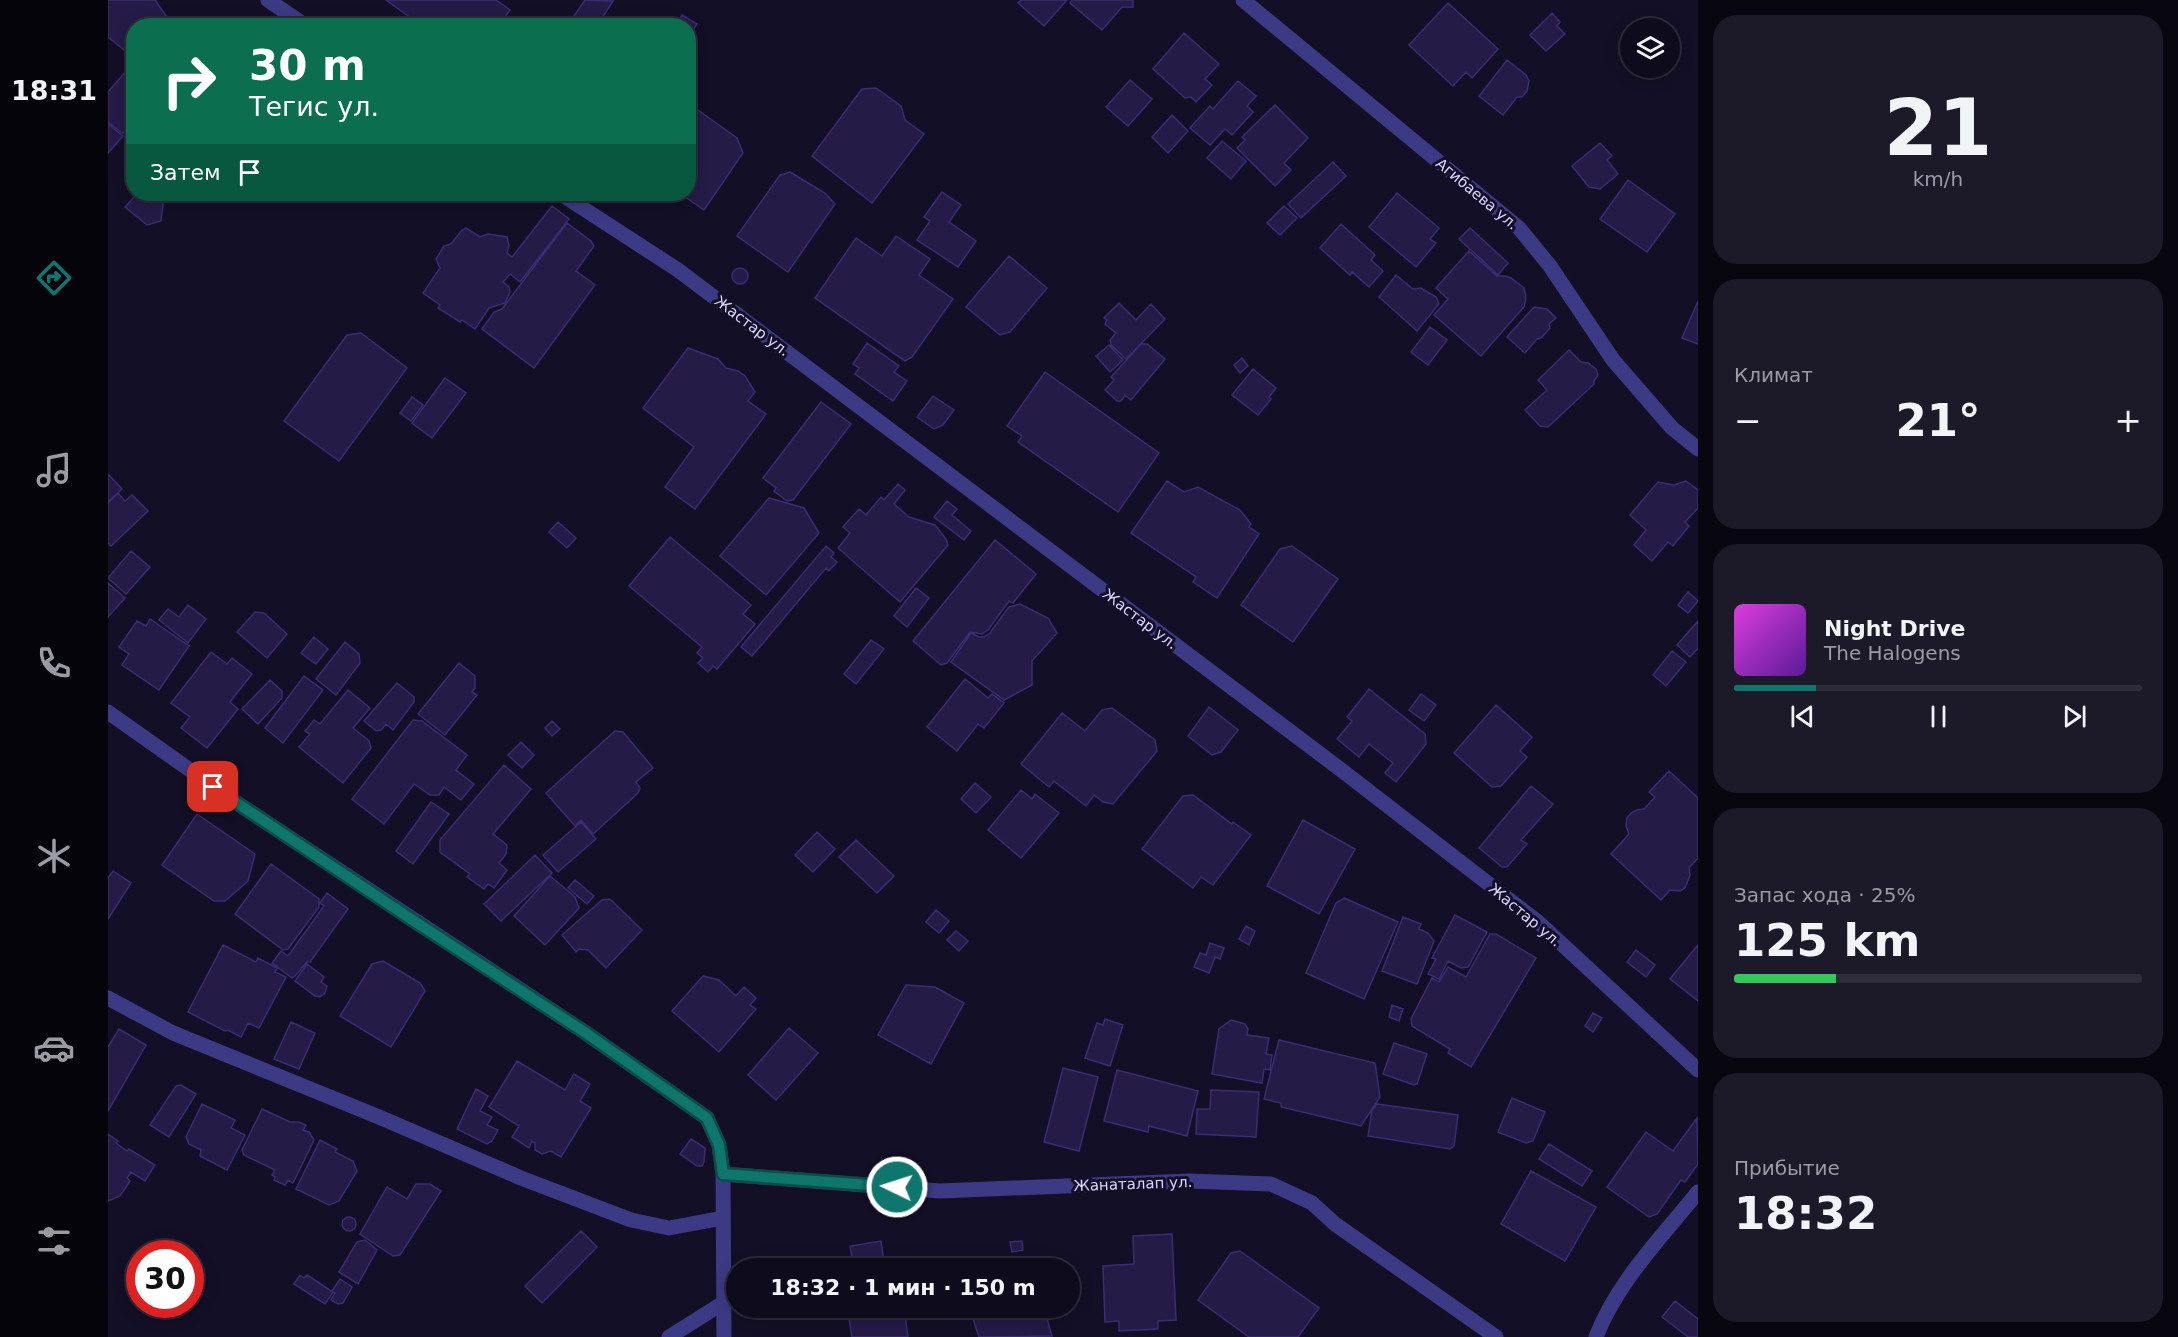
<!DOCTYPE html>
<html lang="ru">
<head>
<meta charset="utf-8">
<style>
	:root { --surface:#0e0b1c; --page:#1c1929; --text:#f1f3f6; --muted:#9b9ba3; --line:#2e2b3b; --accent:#0f766e }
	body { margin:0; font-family:"DejaVu Sans",sans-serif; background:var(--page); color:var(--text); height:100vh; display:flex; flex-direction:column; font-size:22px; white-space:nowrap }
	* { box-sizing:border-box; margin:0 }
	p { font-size:20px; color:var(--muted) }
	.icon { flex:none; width:33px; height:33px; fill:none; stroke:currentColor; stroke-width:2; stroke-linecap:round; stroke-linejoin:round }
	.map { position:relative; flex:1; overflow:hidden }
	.panel { display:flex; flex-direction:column; gap:15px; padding:15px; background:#08060f; width:480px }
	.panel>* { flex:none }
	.guide { position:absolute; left:18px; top:18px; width:570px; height:183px; border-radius:24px; box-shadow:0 3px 15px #0003,0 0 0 2px var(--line); background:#0b6e4f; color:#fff; overflow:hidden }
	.buttons { position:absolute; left:1512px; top:18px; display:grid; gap:12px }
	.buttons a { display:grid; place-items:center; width:60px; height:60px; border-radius:50%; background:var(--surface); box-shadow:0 3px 15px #0003,0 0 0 2px var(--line); font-size:30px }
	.speed { position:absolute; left:18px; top:1240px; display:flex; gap:12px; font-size:30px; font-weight:700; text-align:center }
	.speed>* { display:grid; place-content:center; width:78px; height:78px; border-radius:50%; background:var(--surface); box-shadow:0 3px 15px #0003,0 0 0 2px var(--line); line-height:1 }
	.speed .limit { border:9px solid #d22; background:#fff; color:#111 }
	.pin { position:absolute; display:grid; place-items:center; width:51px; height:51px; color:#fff; margin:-26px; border-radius:12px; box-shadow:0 3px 9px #0006 }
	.me { position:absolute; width:66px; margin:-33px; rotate:274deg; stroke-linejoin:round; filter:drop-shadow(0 0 4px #0008) }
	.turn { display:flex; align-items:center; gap:21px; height:126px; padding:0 24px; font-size:27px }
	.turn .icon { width:78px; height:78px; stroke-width:2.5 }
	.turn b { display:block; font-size:42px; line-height:51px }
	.then { display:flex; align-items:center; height:57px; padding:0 24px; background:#0003; gap:12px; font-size:22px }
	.big { font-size:45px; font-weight:600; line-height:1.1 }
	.panel .widget { flex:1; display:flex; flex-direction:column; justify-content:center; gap:9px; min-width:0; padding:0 21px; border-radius:24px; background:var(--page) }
	.panel .dial { align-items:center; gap:0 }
	.dial b { font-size:78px; line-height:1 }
	.song { display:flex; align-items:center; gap:18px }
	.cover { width:72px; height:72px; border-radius:9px; background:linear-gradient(135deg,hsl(300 70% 55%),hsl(270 70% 35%)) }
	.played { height:6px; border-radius:3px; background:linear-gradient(90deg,var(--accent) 20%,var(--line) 20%) }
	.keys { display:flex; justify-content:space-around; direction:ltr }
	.heat { display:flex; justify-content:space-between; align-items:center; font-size:33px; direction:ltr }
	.charge { height:9px; border-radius:4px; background:linear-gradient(90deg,#34c759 25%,var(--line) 0) }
	.trip { position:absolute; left:618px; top:1258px; width:354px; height:60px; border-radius:30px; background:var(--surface); box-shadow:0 3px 15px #0003,0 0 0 2px var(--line); font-weight:600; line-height:60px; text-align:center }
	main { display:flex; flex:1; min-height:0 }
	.menu { display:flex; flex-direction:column; width:108px; justify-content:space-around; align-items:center; background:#06040b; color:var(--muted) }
	.menu .icon { width:42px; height:42px }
	.menu .on { color:var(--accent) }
	.menu b { font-size:27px; color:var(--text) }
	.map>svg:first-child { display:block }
	.building { fill:#241b47; stroke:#3b2d73; stroke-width:1.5 }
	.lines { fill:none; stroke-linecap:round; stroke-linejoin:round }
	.street { stroke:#3d3a85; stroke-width:15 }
	.route-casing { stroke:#0a4d48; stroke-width:15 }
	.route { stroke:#0f766e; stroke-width:10 }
	.labels { text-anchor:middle; stroke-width:6; stroke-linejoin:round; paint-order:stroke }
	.street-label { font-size:15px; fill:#d9d4ff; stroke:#130f26 }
</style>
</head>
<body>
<main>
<nav class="menu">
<b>18:31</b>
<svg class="icon on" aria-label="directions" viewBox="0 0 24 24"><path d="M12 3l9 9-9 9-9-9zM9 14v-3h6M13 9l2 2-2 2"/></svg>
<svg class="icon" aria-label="music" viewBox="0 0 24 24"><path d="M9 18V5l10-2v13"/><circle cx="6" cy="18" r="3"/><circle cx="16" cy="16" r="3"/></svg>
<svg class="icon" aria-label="phone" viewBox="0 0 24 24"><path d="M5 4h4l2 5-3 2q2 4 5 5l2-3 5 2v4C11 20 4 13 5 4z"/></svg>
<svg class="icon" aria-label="climate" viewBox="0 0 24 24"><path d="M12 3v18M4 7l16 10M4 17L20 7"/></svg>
<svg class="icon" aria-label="car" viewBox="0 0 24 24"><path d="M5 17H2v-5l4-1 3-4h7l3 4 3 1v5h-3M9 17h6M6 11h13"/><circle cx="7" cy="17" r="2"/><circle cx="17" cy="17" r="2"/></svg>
<svg class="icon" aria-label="filters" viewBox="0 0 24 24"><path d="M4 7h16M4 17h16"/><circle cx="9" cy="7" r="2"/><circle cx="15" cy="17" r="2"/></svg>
</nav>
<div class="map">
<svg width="1590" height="1337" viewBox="0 0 1590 1337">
	<rect width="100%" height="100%" fill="#130f26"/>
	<!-- building -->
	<path class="building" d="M0,0H47L59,17L52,26H26V58L0,37Z
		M278,0H388L402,10L397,17L407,24L406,26H314Z
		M477,0L505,1L489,26H459Z
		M913,0H959L936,26L910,3Z
		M964,0H1025V7H1014L994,30L962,3Z
		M1340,3L1390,49L1364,78L1358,72L1345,86L1301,45Z
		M1444,13L1452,22L1449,26L1457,34L1438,51L1422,35Z
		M574,15L589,24L582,35L580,26L568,25Z
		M1076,33L1111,64L1097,79L1104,85L1088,102L1083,97L1077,98L1045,69Z
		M1399,60L1418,75L1421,81L1419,91L1414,97H1409L1395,115L1371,96Z
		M26,62V127L21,132L14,133L0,122V92Z
		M1022,80L1044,99L1020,126L998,107Z
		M1130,81L1148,96L1139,106L1145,112L1124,135L1117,129L1102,145L1082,128L1102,106L1105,109Z
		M768,88L793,106L797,120L816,134L764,203L704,156L754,89Z
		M1167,105L1200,138L1176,163L1183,170L1167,186L1129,148L1137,140L1134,137Z
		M587,108L629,138L635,153L596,210L573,194H580V118Z
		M1064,115L1080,131L1060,153L1044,137Z
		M0,124L15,136L0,153Z
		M1114,141L1138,161L1123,179L1099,158Z
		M1492,143L1504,156L1499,160L1510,174L1492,189L1481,187L1464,166Z
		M1225,162L1238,176L1193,218L1180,204Z
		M682,172L717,193L727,204L680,272L629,236L672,175Z
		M1520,180L1567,214L1539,252L1492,219Z
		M834,192L853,205L841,222L868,241L850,267L809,240L822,221L816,217Z
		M1289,193L1331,228L1322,239L1328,243L1308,267L1261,227Z
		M29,194H43L55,204L53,221L39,225L17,207Z
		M444,206L461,219L412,282L402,274L395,282L401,287L402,292L397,303L381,308L367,329L354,320L352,322L330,308L332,305L315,293L332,268L328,259L336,246L343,244L354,230L358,228L372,237L380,234L399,237L401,246L399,253L404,257Z
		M1176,206L1189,218L1172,235L1159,223Z
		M459,223L483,241L486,246L468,271L487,285L426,368L374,329L386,312L394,309Z
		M1233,224L1267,255L1263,260L1275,271L1261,287L1244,272L1242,275L1212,248Z
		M1362,228L1400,263L1390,275L1351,239Z
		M788,236L822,259L811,275L845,299L804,357L797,361L707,298L748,238L774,256Z
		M1361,251L1389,276H1397L1403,278L1416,288L1418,298L1416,307L1373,356L1326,315L1340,299L1328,288Z
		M901,256L939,288L902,332L892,335L858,307Z
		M624 276a8 8 0 1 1 16 0a8 8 0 1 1-16 0Z
		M1288,275L1305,289L1313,288L1328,297L1331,304L1309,331L1271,297Z
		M1590,301V344L1574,338Z
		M1011,303L1028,320L1043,304L1057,319L1018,359L1003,345L1002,340L1008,333L997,324L999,320L996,318Z
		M1426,307L1439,309L1448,318L1441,324L1442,328L1433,338L1429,339L1417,353L1399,337Z
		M1322,327L1339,340L1320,365L1303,352Z
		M253,333L299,368L231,461L176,421L239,335Z
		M759,343L791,366L786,372L799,381L785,401L747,374L751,368L745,364Z
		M1033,344H1039L1057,359L1023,400L1017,395L1013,401H1009L997,390L1006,380L1003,377Z
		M1001,345L1015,360L1002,372L988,356Z
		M580,348L610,359L618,368L630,371L637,376L647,392L640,401L658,414L587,509L557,487L586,447L535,408Z
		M1461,350L1473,362L1480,363L1488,369L1490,375L1486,381V384L1440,427L1432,426L1417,410L1439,390L1430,380Z
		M1134,358L1140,366L1132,373L1126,365Z
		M1145,369L1168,388L1161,397L1163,399L1150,415L1124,395Z
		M937,372L1051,453L1010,512L910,442L914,436L899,426Z
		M337,378L358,393L324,438L304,423Z
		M825,396L846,410L835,425L826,429L809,417Z
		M304,397L315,405L303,421L292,413Z
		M713,402L743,424L685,500L679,501L666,491L668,488L655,478Z
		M0,474L14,489L0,502Z
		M1059,481L1076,492L1090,487L1132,510L1143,524L1141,527L1151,534L1109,598L1085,582L1088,577L1023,533Z
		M1578,481L1590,490V508L1577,522L1581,526L1565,546L1560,542L1544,561L1526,545L1538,530L1522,515L1550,482L1566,485Z
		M790,484L797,490L786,504L801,517L827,525L838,539L840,545L792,602L730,548L742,533L735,527L751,509L758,515L773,497L776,500Z
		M10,493L17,501L24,495L40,511L3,546L0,543V503Z
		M661,498L696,508L711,533L658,595L612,556Z
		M839,501L849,509L844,515L863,531L856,540L826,517Z
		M450,522L468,538L459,548L441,532Z
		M562,537L643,605L635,614L647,624L609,669L605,666L600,672L590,663L595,658L589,653L594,647L521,586Z
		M887,540L928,574L905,603L901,601L880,630L874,634L862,632L839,663L833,665L805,641Z
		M718,546L726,553L723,557L729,562L721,571L718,568L644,656L633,647Z
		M1184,546L1230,579L1185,642L1133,605L1172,549Z
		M23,551L42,567L18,594L0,578Z
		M0,583L17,598L0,617Z
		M808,588L821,598L799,627L786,616Z
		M1580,592L1590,601L1580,613L1570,605Z
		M912,604L940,618L949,633L924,661V685L896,700L843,662L863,633L871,637H876L882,633L901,607Z
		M80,605L98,619L80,643L51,620L60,609L71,617Z
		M147,612L156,613L179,634L159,658L129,632Z
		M42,619L81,646L51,690L14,665L21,654L11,647L29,621L38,626Z
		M1590,621V648L1582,657L1569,645Z
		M206,637L220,649L208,664L193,653Z
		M763,640L776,649L748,684L736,674Z
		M237,642L251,654L252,663L228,695L208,679Z
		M1564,651L1578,662L1558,686L1545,675Z
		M103,652L119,664L124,658L144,674L122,702L130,709L99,748L73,728L82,717L63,703Z
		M351,663L367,676V688L364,692L369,695L337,735L310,714Z
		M196,676L215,690L175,743L157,728Z
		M857,679L880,698L884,694L896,703L876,728L870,724L849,751L819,727Z
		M162,680L174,691V698L150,724L134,709Z
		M289,683L306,697V702L285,730L278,724L273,730L268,731L256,721Z
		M1261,689L1317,734L1318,744L1288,782L1277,773L1285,763L1261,744L1251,757L1229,739L1244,721L1239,717Z
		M240,690L262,708L245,728L261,741L263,748L235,783L191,747L202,734L197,731L206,720L212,724Z
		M1313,694L1328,705L1316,721L1301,710Z
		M1388,705L1424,737L1412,751L1419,757L1393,786L1384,787L1346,753Z
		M1101,707L1130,730L1113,752L1104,755L1080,736Z
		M1004,708L1047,740L1049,751L1005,804L995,802L986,795L978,806L946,781L941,787L913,764L954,713L977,731L994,710Z
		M305,720L314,721L359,755L348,770L366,784L353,800L336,787L331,795H322L306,784L276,824L244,799Z
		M444,721L452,729L444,736L437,728Z
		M507,731L515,732L545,768L528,782L532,788L530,793L485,834L473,820L467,826L438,793Z
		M413,742L426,755L414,768L400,755Z
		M396,765L423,789L385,834L399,845L398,854L391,863L399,870L386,888L380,884L376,889L359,877L362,874L332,852V840Z
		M1561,771L1590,798V858L1581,868L1582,875L1577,888L1572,891L1562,890L1553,900L1503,854L1521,834L1518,826L1519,818L1523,813L1529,810L1536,809L1547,797L1541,792Z
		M867,783L883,797L868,813L853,799Z
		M1423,786L1445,804L1413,840L1419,844L1399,867H1394L1371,848Z
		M913,790L924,799L927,794L951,813L913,858L880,830Z
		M1085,795L1124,824L1125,822L1143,835L1105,885L1093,877L1085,888L1034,849L1075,796Z
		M323,802L341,814L305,864L288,851Z
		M89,814L147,854L140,881L117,901H106L54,865Z
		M1195,820L1247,849L1211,914L1159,886Z
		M473,822L488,839L450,872L435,855Z
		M709,832L727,849L705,872L687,855Z
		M748,840L786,876L769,893L731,857Z
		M427,855L444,873L393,921L376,904Z
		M163,864L211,899V907L180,949L175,950L127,914Z
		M5,871L23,883L0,919V878Z
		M442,876L467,897L471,908L437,945L406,916Z
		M467,880L486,896L479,904L460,888Z
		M219,893L240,909L202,962H199L187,976L184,978L164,963L173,951L180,956L216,906L212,903Z
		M1236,898L1290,922L1256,999L1198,973L1228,903Z
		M502,899L534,930L498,968L480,950L471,949L468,952L454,935L494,900Z
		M828,910L841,921L831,933L818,922Z
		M1347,915L1379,932L1360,967L1353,968L1340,961L1331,979L1320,974L1328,959L1324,958Z
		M1295,917L1313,924L1311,929L1320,933L1326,941L1309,984L1274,971Z
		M1138,926L1147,931L1141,945L1131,939Z
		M848,931L860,941L851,951L839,940Z
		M1382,934H1388L1428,958L1363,1067L1340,1053L1342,1049L1304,1026L1303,1019L1324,978L1331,982L1340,967L1358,977Z
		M1102,943L1116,948L1112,959L1107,957L1101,973L1086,967L1092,953L1098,955Z
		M115,945L148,962L150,958L169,968L167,972L178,977L151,1028L140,1023L133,1037L120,1030L117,1031L80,1012Z
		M1590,945V1001L1562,979Z
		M1528,950L1547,965L1538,977L1519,962Z
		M275,961L312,983L317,991L283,1047L232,1016L264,964Z
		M199,964L216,977L213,982L219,986L217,993L212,997L207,996L187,981Z
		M595,976L611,980L628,996L636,987L648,998L642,1005L648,1009L611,1052L564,1011Z
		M798,985L827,987L856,1003L823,1064L770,1035Z
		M1284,1005L1295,1009L1291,1021L1281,1017Z
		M1485,1013L1494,1018L1485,1032L1477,1026Z
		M997,1019L1015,1025L1002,1066L977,1058L989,1023L995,1025Z
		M1123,1020L1137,1024L1140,1029L1139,1035L1161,1038L1158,1054L1164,1055L1162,1070L1156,1069L1154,1083L1104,1074L1111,1029Z
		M183,1022L207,1033L191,1069L166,1059Z
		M681,1028L710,1053L668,1100L640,1075Z
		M11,1029L38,1045L0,1111V1047Z
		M1171,1040L1267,1063L1272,1097L1253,1126L1173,1107V1103L1156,1099Z
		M1286,1043L1319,1054L1309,1084L1306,1085L1275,1074Z
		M409,1061L457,1090L466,1074L482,1084L472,1101L483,1108L453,1157L443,1151L434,1154L427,1150V1143L424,1141L421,1148L404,1137L411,1126L381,1107Z
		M955,1068L990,1077L971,1151L936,1142Z
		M1009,1070L1090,1091L1079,1136L1041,1126L1040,1132L996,1121Z
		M73,1085L88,1094L61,1137L42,1125L68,1086Z
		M368,1089L380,1096L372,1111L384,1117L379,1125L390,1130L384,1141L379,1144L349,1129Z
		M1103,1090L1151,1092L1148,1137L1088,1134L1089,1109H1102Z
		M1404,1098L1437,1112L1425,1141L1418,1143L1390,1132Z
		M94,1104L127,1120L123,1128L137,1135L119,1170L92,1156L93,1150L81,1144L78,1137Z
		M1269,1104L1350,1115L1346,1146L1342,1149L1260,1136L1264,1110Z
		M154,1109L182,1122H191L198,1125L195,1130L201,1132L206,1140L185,1183L180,1180L177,1185L166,1180L167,1177L164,1175L167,1170L136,1155L134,1150Z
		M1589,1118L1590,1164L1577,1182L1573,1180L1549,1214L1541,1217L1499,1187L1538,1132L1565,1151Z
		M0,1134L10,1141L8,1143L19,1151L21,1149L47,1165L37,1181L23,1172L19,1178L22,1181L12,1196L0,1201Z
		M583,1139L597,1148L596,1162L594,1166H589L572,1154Z
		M212,1140L229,1149L227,1152L245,1161L249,1171L231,1201L221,1205L188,1189Z
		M1441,1144L1484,1171L1474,1186L1431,1159Z
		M1423,1171L1488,1207L1457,1261L1393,1224Z
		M308,1184H322L333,1191L292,1255L285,1256L252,1234L279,1187L299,1199Z
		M234 1224a7 7 0 1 1 14 0a7 7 0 1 1-14 0Z
		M473,1231L489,1247L434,1303L417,1286Z
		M1064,1234L1068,1320L1050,1321V1329L1011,1331V1321L997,1322L995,1266L1026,1264L1025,1236Z
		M257,1240L269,1250L250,1284L231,1272L249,1242Z
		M773,1241L777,1269H746L742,1246Z
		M914,1241L915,1250L904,1252L902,1242Z
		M1132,1251L1211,1308L1190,1337H1141L1090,1300L1123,1253Z
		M192,1275L196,1278L199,1275L225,1292L217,1304L186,1284Z
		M232,1279L244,1287L235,1303L230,1304L223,1300L227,1293L224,1291Z
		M1567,1301L1590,1319V1337H1580L1554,1317Z
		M730,1308H796L800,1337H744L740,1313L731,1314Z
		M865,1308H936L944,1336L871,1337L863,1313L867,1312Z"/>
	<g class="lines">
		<!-- street -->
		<path class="street" d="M160,0L198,26
			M1135,0L1411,228L1442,266L1505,360L1564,428L1590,449
			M453,194L570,270L1232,769L1430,922L1590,1070
			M0,712L123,799L478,1033L599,1118L611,1145L615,1174L616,1337
			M0,998L65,1033L271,1117L413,1178L523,1220L561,1228L615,1218
			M615,1174L832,1191L1081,1181L1163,1184L1204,1203L1227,1224L1388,1337
			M561,1337L615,1303
			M1488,1337C1509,1282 1553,1238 1590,1192"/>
	</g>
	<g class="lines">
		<!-- route casing -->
		<g class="route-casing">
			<path id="route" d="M105,787L306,921L478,1033L599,1118L611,1145L615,1174L789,1187"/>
		</g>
		<!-- route -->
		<use href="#route" class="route"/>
	</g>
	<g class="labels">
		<!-- street labels -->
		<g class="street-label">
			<text transform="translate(1369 194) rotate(40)" y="5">Агибаева ул.</text>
			<text transform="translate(644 326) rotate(37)" y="5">Жастар ул.</text>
			<text transform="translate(1032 619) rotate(37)" y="5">Жастар ул.</text>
			<text transform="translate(1417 915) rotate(40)" y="5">Жастар ул.</text>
			<text transform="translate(1025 1184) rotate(-2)" y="5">Жанаталап ул.</text>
		</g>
	</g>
</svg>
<div class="buttons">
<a><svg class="icon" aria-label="layers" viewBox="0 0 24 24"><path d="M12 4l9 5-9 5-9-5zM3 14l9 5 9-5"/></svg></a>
</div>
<div class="speed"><div class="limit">30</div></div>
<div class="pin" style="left:105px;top:787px;background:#d93025"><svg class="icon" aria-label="arrive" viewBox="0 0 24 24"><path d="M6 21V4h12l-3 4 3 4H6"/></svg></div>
<svg class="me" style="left:789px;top:1187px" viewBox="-20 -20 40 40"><circle r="17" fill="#0f766e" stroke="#fff" stroke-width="3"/><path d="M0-11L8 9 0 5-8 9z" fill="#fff"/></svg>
<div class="trip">18:32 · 1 мин · 150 m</div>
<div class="guide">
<div class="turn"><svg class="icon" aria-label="right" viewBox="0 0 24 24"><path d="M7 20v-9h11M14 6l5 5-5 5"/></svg><div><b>30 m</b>Тегис ул.</div></div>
<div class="then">Затем<svg class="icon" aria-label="arrive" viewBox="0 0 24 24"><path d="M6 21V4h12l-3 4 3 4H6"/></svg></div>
</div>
</div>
<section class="panel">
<div class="widget dial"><b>21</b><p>km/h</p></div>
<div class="widget"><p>Климат</p>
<div class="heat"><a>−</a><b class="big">21°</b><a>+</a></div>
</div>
<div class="widget">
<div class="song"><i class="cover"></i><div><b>Night Drive</b><p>The Halogens</p></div></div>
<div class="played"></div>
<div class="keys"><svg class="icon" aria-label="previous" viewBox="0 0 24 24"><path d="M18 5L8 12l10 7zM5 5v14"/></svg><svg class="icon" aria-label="pause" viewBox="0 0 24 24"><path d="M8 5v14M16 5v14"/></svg><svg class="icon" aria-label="next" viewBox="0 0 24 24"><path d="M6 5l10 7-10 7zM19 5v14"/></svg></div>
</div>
<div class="widget"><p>Запас хода · 25%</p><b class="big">125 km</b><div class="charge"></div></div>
<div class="widget"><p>Прибытие</p><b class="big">18:32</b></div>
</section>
</main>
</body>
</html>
